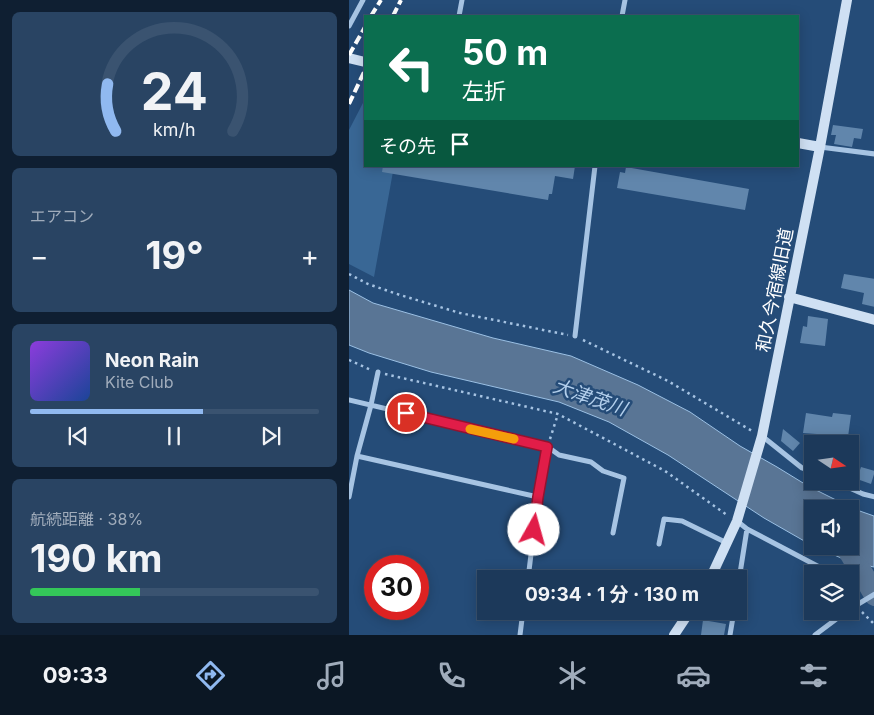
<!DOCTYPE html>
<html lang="ja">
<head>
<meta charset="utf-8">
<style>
	:root { --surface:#1c395a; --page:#294463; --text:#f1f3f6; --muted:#a0acbb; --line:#3a5370; --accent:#90b9f0 }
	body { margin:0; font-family:Inter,"Noto Sans JP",sans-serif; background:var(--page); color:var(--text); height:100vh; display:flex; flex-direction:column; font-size:19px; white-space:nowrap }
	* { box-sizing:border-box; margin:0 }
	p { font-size:16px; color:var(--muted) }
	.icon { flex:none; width:28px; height:28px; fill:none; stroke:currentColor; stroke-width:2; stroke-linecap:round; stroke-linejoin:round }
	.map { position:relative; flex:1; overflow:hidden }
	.panel { display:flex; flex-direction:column; gap:12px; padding:12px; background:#0f1f32; width:349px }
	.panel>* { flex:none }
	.banner { position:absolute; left:15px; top:15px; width:435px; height:152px; border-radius:0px; box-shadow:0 2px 12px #0003,0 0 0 1px var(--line); background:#0b6e4f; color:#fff; overflow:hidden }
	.needle { width:32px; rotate:103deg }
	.fabs { position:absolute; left:455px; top:435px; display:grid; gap:10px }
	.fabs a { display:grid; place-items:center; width:55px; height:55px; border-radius:0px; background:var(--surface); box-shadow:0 2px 12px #0003,0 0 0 1px var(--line); font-size:25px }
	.speed { position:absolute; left:15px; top:555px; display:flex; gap:10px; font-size:25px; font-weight:700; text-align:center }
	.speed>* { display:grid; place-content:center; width:65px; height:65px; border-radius:50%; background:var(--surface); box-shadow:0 2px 12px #0003,0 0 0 1px var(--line); line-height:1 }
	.speed .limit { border:8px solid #d22; background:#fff; color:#111 }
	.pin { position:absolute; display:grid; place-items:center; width:42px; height:42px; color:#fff; margin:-21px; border:2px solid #fff; border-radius:50%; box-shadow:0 1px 5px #0007 }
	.me { position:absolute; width:55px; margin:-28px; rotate:7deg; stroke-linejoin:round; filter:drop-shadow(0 0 4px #0008) }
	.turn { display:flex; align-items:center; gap:18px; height:105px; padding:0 15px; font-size:22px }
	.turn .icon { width:65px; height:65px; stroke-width:2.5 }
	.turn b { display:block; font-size:35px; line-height:42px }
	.then { display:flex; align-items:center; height:48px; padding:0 15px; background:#0003; gap:10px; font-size:19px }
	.big { font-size:38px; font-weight:700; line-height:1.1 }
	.panel .tile { flex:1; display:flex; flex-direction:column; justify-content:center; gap:8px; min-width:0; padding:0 18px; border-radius:8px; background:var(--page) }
	.panel .dial { align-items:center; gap:0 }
	.dial svg { height:130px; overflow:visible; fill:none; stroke:var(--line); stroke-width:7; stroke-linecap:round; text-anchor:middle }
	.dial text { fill:var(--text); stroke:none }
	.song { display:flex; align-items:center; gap:15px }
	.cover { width:60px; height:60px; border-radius:8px; background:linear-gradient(135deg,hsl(270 70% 55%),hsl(220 70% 35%)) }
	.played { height:5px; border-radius:2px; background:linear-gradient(90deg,var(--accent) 60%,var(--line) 60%) }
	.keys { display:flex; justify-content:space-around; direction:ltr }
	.heat { display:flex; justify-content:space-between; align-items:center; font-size:28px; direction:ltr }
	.charge { height:8px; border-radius:4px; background:linear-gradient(90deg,#34c759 38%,var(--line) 0) }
	.trip { position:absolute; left:128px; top:570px; width:270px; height:50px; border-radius:0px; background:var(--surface); box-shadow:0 2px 12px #0003,0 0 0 1px var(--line); font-weight:700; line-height:50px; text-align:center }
	.tab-bar { display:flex; height:80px; justify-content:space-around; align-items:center; background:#0b1724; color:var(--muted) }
	.tab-bar .icon { width:35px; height:35px }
	.tab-bar .on { color:var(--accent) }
	.tab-bar b { font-size:22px; color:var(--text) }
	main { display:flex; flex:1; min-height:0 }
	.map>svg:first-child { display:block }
	.green { fill:#396795 }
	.water { fill:#597595; stroke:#9bc0e4 }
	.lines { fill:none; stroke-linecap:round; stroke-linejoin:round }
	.river { stroke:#597595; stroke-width:22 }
	.building { fill:#6186ac }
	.path { stroke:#a7c4e3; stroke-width:2.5; stroke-dasharray:2.5 4; stroke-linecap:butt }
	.street { stroke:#a7c4e3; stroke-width:5 }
	.secondary { stroke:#cfe0f3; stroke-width:10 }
	.rail { stroke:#fff; stroke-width:4; stroke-dasharray:9 4; stroke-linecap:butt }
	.route-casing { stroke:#92132f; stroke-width:12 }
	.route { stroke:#e11d48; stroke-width:9 }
	.slow { stroke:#f59e0b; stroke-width:9 }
	.labels { text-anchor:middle; stroke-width:5; stroke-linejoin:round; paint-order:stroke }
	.street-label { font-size:18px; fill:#fff; stroke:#254c78 }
	.water-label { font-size:19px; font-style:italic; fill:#b2ceeb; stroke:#254c78 }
</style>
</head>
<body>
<main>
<section class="panel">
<div class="tile dial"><svg viewBox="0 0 100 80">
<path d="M14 69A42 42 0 1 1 86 69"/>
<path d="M14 69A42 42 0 0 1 9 40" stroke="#90b9f0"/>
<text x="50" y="56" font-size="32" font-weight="700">24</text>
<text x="50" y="72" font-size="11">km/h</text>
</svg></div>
<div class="tile"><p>エアコン</p>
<div class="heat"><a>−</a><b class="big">19°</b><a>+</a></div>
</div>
<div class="tile">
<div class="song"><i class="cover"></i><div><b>Neon Rain</b><p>Kite Club</p></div></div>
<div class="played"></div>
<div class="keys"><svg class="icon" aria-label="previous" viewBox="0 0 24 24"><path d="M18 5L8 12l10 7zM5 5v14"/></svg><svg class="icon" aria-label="pause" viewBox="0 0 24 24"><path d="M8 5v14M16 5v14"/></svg><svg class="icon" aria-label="next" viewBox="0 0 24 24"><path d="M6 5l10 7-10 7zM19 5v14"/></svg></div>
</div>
<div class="tile"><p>航続距離 · 38%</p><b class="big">190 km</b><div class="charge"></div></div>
</section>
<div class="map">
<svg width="526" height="635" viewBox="0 0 526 635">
	<rect width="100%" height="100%" fill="#254c78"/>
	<!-- green -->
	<path class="green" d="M16,99V166H45L25,277L0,264V130Z"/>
	<!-- water -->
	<path class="water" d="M0,290L24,303L144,338L222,356L289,385L341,412L391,446L428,467L459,486L505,509L525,516V567L501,562L465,546H501V509H464V546L415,518L319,455L260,422L210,402L82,372L20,353L0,345Z"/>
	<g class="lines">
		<!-- river -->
		<path class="river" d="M497,546L526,595"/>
	</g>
	<!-- building -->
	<path class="building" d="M484,125L514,129L512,139L505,138L503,147L485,144L487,135H482Z
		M34,166H226L224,179L206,176L203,194H200L199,200L33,172Z
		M277,167L400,189L396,210L268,188L271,172L276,173Z
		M495,274L526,279V307L513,304L515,293L492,288Z
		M459,316L479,319L476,346L451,343L454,326L458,327Z
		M457,413L483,417L484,413L502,415L498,444H480L481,435L454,433Z
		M434,429L451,443L444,451L432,441Z
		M512,467L526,471L522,484L508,479Z
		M354,620L377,624L375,635H352Z"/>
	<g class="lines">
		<!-- path -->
		<path class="path" d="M0,274L19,284L51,295L111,313L219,335
			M234,340L319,381L403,431
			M0,360L22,370
			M36,374L209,414L316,471L378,515
			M201,439L209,414
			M513,612L526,625"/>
		<!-- street -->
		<path class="street" d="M110,16L113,0
			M273,16L276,0
			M0,26L14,0
			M471,147L526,154
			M226,336L246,166
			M0,400L199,447L210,455L242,462L254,471L275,478L264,533
			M413,436L453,468L464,472
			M8,456L189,497
			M485,481L514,494L526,497
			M0,497L8,456L22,405L29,372
			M388,521L398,529L476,570L480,574
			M310,544L315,519L333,521L378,543
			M179,579L189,497L199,447
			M389,586L398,529
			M501,598L507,605
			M501,609L526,594
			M171,635L174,611
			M381,635L385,611
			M466,635L498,611"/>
		<!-- secondary -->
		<path class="secondary" d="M0,58L16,62
			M449,143L471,147
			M440,297L526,320
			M361,579L388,521L413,436L471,147L498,0
			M325,635L341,611"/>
		<!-- rail -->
		<path class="rail" d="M22,16L32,0
			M44,16L52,0
			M0,55L16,27
			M0,104L16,70"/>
	</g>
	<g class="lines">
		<!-- route casing -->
		<g class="route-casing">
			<path id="route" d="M57,413L198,447L189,497L185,530"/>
		</g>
		<!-- route -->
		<use href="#route" class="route"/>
		<!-- slow -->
		<path class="slow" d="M121,429L165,439"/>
	</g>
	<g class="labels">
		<!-- street labels -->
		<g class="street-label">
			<text transform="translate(426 290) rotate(-79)" y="6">和久今宿線旧道</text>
		</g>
		<!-- water labels -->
		<g class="water-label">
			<text transform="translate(241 397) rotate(19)" y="7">大津茂川</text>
		</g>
	</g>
</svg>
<div class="fabs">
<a><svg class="needle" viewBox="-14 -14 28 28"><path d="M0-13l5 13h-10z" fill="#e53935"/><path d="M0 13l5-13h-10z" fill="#a0acbb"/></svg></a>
<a><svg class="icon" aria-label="sound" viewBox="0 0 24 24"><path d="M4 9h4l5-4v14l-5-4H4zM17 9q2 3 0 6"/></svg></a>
<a><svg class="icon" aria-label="layers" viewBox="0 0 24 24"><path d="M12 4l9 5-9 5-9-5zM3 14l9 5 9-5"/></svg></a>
</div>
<div class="speed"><div class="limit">30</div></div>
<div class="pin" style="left:57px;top:413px;background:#d93025"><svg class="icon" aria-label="arrive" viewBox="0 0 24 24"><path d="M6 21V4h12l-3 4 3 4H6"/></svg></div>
<svg class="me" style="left:185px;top:530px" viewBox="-20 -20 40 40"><circle r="19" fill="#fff"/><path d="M0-13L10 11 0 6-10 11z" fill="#e11d48"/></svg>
<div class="trip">09:34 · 1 分 · 130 m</div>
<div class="banner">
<div class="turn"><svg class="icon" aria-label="left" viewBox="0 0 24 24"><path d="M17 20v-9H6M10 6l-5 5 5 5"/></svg><div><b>50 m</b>左折</div></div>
<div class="then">その先<svg class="icon" aria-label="arrive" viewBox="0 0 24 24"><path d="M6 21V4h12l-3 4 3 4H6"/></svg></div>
</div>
</div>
</main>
<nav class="tab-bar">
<b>09:33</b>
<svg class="icon on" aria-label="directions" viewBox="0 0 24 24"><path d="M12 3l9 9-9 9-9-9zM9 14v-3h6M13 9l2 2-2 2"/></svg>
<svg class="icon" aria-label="music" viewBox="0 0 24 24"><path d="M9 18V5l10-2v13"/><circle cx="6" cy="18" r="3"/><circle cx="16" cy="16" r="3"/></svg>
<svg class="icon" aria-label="phone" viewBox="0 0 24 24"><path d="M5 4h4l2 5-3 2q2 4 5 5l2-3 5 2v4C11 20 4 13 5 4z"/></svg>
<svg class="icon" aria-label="climate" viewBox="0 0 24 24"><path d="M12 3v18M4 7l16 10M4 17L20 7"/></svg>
<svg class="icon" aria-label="car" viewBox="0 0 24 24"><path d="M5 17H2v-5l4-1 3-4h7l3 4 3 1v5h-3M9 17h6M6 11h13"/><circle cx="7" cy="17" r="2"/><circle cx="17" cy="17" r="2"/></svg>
<svg class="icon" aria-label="filters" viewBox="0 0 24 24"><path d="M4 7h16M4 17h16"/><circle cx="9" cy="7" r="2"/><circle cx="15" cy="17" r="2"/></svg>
</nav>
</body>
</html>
